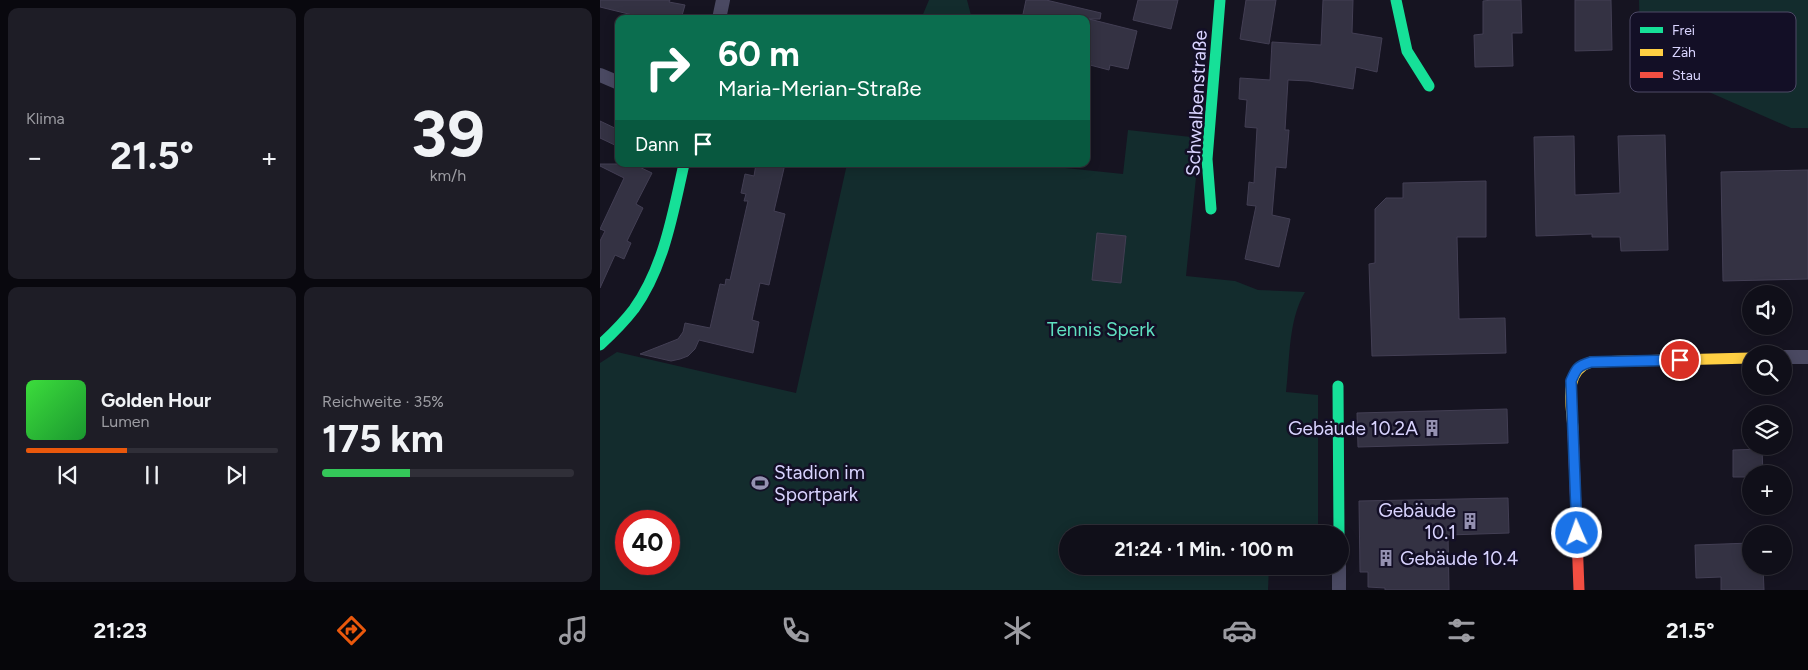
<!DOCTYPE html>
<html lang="de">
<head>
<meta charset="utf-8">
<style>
	:root { --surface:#100f19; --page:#1e1d26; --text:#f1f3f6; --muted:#9c9ca2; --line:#302f38; --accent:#ea580c }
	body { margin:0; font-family:Figtree,sans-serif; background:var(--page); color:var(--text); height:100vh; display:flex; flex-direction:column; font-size:19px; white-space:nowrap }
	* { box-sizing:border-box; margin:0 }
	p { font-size:16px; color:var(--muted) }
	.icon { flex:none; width:28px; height:28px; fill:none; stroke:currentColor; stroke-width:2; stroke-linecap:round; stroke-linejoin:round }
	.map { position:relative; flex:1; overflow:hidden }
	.details { display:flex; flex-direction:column; gap:8px; padding:8px; background:#09080e; width:600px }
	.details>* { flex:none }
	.top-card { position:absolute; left:15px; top:15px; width:475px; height:152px; border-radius:10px; box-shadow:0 2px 12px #0003,0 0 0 1px var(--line); background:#0b6e4f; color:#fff; overflow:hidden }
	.controls { position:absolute; left:1142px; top:285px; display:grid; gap:10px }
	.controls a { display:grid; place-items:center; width:50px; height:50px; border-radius:50%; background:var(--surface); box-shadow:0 2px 12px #0003,0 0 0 1px var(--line); font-size:25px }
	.speed { position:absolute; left:15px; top:510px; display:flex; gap:10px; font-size:25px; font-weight:700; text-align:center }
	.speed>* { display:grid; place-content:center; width:65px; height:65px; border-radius:50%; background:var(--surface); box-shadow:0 2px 12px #0003,0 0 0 1px var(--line); line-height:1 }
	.speed .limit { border:8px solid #d22; background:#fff; color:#111 }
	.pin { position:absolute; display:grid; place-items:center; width:42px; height:42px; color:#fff; margin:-21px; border:2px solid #fff; border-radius:50%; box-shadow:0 1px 5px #0007 }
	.me { position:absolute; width:55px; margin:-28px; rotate:358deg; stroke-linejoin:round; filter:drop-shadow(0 0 4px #0008) }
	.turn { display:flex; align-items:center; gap:18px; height:105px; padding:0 20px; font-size:22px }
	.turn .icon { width:65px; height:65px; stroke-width:2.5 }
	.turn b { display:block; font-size:35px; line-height:42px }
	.then { display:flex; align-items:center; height:48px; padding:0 20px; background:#0003; gap:10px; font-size:19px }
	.big { font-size:38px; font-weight:700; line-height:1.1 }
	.details .widget { flex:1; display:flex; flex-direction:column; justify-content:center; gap:8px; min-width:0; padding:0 18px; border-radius:10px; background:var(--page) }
	.details .dial { align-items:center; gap:0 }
	.dial b { font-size:65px; line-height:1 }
	.song { display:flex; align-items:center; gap:15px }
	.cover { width:60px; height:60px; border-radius:8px; background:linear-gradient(135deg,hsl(120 70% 55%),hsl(130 70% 35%)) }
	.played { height:5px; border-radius:2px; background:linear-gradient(90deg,var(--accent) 40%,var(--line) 40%) }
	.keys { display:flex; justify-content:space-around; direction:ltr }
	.heat { display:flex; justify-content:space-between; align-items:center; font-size:28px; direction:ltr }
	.charge { height:8px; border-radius:4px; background:linear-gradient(90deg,#34c759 35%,var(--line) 0) }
	.details .tiles { flex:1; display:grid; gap:8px; grid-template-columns:repeat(2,1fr) }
	.trip { position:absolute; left:459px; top:525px; width:290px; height:50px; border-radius:25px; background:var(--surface); box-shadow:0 2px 12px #0003,0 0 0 1px var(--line); font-weight:700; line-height:50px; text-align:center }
	.dock { display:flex; height:80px; justify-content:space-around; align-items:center; background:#06060a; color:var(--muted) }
	.dock .icon { width:35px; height:35px }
	.dock .active { color:var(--accent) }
	.dock b { font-size:22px; color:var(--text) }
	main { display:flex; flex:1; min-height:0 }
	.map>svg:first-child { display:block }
	.green { fill:#132c2d; fill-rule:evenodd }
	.building { fill:#343243; stroke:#433f54 }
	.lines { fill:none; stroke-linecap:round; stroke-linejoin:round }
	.street { stroke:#4a4962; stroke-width:14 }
	.fast { stroke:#16e098; stroke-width:11 }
	.slow { stroke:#ffcf43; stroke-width:11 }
	.jam { stroke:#f24e42; stroke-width:11 }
	.route-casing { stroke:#114b97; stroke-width:12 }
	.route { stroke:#1a73e8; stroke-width:9 }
	.labels { text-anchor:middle; stroke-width:5; stroke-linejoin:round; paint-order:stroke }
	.street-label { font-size:19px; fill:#d9d4ff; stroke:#130f26 }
	.park-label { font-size:19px; fill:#5fe0c0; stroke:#130f26 }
	.poi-label { font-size:19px; fill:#d9d4ff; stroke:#130f26; text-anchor:end }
	.key { fill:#130f26; stroke:#4e4a67; stroke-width:1 }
	.key-label { font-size:14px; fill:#d9d4ff }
</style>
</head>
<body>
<main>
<section class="details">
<div class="tiles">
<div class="widget"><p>Klima</p>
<div class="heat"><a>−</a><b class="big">21.5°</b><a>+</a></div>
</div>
<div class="widget dial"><b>39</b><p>km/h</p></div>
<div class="widget">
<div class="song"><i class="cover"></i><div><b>Golden Hour</b><p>Lumen</p></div></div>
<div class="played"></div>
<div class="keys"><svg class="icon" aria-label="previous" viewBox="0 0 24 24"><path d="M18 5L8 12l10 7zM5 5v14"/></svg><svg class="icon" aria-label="pause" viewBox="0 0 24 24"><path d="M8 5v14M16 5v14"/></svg><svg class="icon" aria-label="next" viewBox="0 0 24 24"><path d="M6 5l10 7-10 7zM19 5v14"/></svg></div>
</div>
<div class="widget"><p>Reichweite · 35%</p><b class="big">175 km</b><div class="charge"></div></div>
</div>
</section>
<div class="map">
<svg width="1208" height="590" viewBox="0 0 1208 590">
	<rect width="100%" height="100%" fill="#161421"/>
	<!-- green -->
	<path class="green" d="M329,0H367L372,19H321Z
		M1039,0H1208V128H1191L1102,89L1041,88Z
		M528,130L600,138L586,276L635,281L658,290L705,292C688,320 690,360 686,392L718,395V534H468V566H669L668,590H0V363L17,352L196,393L247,164H427L523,174ZM26,521H69V564H26Z"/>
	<!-- building -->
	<path class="building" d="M0,0H70L69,2L85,5L81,19H49L0,7Z
		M426,0H446L501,13L500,19H489L537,31L528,69L510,65L509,70L490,65L491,61L486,60V19H422Z
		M538,0H578L571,29L533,20Z
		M646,0H676L669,44L640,39Z
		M723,0H753L752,33L782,38L777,72L756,67L753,89L709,81L688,80L685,130H689L686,168L676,167L672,215L690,219L679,267L645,259L656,206L647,205L649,182L654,183L657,128L645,127L647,100L639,99L640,78L670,80L672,42L721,45Z
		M892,0H921L922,33H912L913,66L875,67L874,35L883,34V1Z
		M975,0H1011L1012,50L975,51Z
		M0,121L19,130V147L0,138Z
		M1065,135L1068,250L1021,251L1020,237H992V234L936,236L934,137L974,136L975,195L1020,193L1018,136Z
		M0,164H33L52,173L36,204L43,208L27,241L31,243L24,259L15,255L0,288V241L5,231L0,229L24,178L0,166Z
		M156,164H185L174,211L185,214L169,285L160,283L152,320L159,322L153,353L99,340L95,349L88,356L80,359L71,361L40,354L78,339L83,332L85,323L110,328L120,284L125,285L126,279L130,280L148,201H144L146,194L141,193L145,174L154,176Z
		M1208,170V279L1123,281L1121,172Z
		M886,181V237H857L859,319L905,318L906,353L772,356L769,264L775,263V209L786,198H803V183Z
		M497,233L526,236L521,283L492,280Z
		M907,409L908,443L758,447L757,413Z
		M1162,449L1163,474H1151V477H1133V450Z
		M908,498L909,533L848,535L849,590H785V588L768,587V572H760L759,501Z
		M1151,543V566H1163L1164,590H1121V577L1096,578L1095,545Z"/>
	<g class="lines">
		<!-- street -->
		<path class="street" d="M119,19L123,0
			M0,75L19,83
			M1184,357H1208
			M739,566V590"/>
		<!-- fast -->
		<path class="fast" d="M796,0L807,51L829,86
			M611,209L607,159L620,0
			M0,345C12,334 24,322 34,309C64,267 73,213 84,164
			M738,386L739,534"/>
		<!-- slow -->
		<path class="slow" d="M973,430C972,406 962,371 991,362L1151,358"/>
		<!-- jam -->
		<path class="jam" d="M973,430L979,590"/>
	</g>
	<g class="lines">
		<!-- route casing -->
		<g class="route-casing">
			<path id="route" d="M977,533L971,381C976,369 977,366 991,362L1080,360"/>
		</g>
		<!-- route -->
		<use href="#route" class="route"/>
	</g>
	<!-- icons -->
	<defs>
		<g id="building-bare" transform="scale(1.35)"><path d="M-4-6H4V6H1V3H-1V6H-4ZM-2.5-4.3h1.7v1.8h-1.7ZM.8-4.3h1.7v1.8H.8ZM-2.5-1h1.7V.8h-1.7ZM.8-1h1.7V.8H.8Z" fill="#9591b1" stroke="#130f26" stroke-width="2.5" paint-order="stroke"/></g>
		<g id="stadium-bare" transform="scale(1.35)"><path d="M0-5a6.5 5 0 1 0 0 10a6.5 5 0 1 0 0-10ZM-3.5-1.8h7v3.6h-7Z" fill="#9591b1" stroke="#130f26" stroke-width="2.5" paint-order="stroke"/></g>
	</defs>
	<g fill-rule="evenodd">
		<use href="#building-bare" x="832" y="428"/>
		<use href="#stadium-bare" x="160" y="483"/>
		<use href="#building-bare" x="870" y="521"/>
		<use href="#building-bare" x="786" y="558"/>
	</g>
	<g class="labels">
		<!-- street labels -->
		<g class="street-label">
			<text transform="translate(596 103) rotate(-87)" y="7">Schwalbenstraße</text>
		</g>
		<!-- park labels -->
		<g class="park-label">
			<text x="501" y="336">Tennis Sperk</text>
		</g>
		<!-- poi labels -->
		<g class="poi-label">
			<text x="818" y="435">Gebäude 10.2A</text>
			<text x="174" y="479" text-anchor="start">Stadion im<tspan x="174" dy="22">Sportpark</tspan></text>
			<text x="856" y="517">Gebäude<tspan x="856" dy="22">10.1</tspan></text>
			<text x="800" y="565" text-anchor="start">Gebäude 10.4</text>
		</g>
	</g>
	<!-- legend -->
	<rect x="1030" y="12" width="166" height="80" rx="8" class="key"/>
	<rect x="1040" y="27" width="23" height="6" fill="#16e098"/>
	<rect x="1040" y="49" width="23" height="7" fill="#ffcf43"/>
	<rect x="1040" y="72" width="23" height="6" fill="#f24e42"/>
	<g class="key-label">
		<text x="1072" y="35">Frei</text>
		<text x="1072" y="57">Zäh</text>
		<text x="1072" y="80">Stau</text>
	</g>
</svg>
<div class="controls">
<a><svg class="icon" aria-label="sound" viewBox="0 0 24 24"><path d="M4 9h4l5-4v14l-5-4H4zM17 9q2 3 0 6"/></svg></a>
<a><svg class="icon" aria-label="search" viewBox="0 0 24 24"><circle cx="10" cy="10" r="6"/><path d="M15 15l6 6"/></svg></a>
<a><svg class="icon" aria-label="layers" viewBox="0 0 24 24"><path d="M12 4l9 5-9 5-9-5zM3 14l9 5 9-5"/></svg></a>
<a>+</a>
<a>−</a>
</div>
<div class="speed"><div class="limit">40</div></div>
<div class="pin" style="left:1080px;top:360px;background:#d93025"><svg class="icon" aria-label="arrive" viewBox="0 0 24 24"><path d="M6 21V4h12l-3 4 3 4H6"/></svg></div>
<svg class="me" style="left:977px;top:533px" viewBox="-20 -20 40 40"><circle r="17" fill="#1a73e8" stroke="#fff" stroke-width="3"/><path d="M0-11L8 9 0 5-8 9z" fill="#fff"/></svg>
<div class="trip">21:24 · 1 Min. · 100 m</div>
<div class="top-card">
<div class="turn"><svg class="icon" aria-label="right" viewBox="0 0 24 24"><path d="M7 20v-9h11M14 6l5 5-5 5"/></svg><div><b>60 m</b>Maria-Merian-Straße</div></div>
<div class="then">Dann<svg class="icon" aria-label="arrive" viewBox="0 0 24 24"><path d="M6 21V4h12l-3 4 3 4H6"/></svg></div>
</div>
</div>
</main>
<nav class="dock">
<b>21:23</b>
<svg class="icon active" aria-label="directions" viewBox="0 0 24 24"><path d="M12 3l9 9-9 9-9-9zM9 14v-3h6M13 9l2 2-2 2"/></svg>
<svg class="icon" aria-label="music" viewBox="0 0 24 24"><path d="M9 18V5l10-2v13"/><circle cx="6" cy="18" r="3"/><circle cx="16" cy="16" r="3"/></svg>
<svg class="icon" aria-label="phone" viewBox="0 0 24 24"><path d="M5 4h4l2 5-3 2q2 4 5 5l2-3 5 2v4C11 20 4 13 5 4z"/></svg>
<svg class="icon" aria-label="climate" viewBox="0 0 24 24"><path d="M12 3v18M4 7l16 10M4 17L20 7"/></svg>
<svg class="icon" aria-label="car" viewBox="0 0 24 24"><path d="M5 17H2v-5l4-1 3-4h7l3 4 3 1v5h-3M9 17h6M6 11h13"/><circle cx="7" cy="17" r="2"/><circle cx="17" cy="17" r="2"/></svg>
<svg class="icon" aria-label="filters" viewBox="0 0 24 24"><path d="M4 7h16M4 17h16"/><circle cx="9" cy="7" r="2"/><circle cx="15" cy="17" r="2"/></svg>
<b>21.5°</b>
</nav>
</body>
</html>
